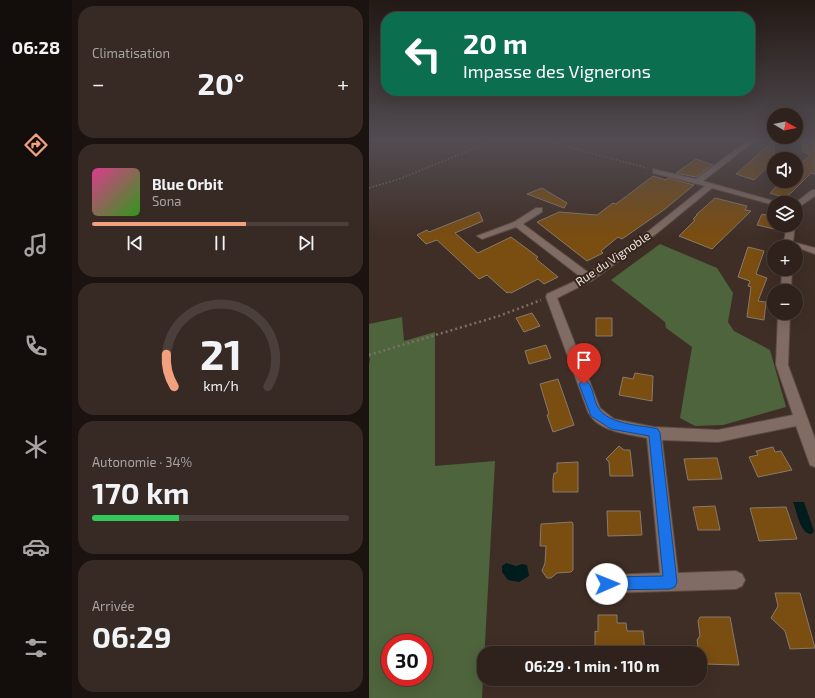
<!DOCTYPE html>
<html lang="fr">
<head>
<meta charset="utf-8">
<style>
	:root { --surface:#2f221c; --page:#372a25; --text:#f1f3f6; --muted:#a7a4a3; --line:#4a3f3b; --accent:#f2a17e }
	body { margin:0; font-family:"Exo 2",sans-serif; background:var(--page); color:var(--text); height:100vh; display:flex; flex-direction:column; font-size:15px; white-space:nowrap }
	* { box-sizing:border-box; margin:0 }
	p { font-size:13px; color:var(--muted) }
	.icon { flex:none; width:22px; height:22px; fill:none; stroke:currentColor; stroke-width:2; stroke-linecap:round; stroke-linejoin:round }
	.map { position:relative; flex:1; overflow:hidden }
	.drawer { display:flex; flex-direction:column; gap:6px; padding:6px; background:#1a130f; width:297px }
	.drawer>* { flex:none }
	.guide { position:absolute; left:12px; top:12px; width:374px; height:84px; border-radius:16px; box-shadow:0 4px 16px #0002,0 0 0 1px var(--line); background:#0b6e4f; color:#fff; overflow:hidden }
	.needle { width:26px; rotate:100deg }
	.fabs { position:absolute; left:398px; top:108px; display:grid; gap:8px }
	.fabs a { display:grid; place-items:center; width:36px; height:36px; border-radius:50%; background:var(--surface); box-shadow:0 4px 16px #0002,0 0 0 1px var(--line); font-size:20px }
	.speed { position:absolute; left:12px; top:634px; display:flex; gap:8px; font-size:20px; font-weight:700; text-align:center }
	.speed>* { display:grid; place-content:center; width:52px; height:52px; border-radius:50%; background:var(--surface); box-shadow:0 4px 16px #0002,0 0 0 1px var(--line); line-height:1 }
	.speed .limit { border:6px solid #d22; background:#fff; color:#111 }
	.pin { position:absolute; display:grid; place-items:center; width:34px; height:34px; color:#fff; margin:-41px -17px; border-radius:50% 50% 50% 0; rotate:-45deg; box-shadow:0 0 4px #0007 }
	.pin .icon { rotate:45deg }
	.me { position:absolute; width:44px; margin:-22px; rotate:89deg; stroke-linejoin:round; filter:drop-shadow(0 0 3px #0008) }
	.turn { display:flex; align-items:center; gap:14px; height:84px; padding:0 16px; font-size:18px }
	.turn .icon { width:52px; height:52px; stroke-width:2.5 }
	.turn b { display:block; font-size:28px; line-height:34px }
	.big { font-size:30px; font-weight:700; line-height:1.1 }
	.drawer .widget { flex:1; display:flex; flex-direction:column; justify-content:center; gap:6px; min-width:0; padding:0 14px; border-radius:16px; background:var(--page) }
	.drawer .dial { align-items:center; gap:0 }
	.dial svg { height:104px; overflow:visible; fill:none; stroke:var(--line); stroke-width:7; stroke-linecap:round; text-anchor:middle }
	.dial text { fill:var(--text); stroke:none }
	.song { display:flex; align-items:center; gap:12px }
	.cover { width:48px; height:48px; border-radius:6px; background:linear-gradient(135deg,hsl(330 70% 55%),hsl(110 70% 35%)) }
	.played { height:4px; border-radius:2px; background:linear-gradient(90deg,var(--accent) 60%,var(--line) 60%) }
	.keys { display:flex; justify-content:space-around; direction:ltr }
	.heat { display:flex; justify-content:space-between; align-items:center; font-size:22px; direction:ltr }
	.charge { height:6px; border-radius:3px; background:linear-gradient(90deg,#34c759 34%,var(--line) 0) }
	.trip { position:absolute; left:108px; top:646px; width:230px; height:40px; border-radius:16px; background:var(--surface); box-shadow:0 4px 16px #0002,0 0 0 1px var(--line); font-weight:700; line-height:40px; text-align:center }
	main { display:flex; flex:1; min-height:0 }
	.dock { display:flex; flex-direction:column; width:72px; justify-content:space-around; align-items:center; background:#130e0b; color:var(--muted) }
	.dock .icon { width:28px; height:28px }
	.dock .on { color:var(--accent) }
	.dock b { font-size:18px; color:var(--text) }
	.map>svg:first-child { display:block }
	.green { fill:#4e643c; fill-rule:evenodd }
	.water { fill:#001c1d }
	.building { fill:#7a4d10; stroke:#897a6a }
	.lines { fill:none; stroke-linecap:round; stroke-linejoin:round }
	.street-casing { stroke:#5b4b45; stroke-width:2 }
	.path-far1 { stroke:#7d6e67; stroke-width:1.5; stroke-dasharray:1.5 2; stroke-linecap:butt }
	.path { stroke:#7d6e67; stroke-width:2.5; stroke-dasharray:2 3; stroke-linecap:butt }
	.street { fill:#816c64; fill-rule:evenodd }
	.route { fill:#1a73e8; stroke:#114b97 }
	.labels { text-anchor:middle; stroke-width:4; stroke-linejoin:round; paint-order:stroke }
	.street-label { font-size:12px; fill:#f0e4e0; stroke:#35241c }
</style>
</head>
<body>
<main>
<nav class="dock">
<b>06:28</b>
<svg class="icon on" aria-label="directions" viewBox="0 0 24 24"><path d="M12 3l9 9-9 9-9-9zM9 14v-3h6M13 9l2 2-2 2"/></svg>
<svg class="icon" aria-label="music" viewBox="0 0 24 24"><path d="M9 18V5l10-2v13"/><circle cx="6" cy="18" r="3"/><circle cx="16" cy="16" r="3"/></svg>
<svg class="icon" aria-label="phone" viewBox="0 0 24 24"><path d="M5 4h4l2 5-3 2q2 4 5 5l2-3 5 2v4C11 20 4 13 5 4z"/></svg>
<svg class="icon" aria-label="climate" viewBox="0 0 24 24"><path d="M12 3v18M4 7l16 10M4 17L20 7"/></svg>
<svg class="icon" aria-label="car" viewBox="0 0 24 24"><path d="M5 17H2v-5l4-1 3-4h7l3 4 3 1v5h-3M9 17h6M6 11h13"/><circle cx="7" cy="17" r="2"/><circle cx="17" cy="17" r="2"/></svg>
<svg class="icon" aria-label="filters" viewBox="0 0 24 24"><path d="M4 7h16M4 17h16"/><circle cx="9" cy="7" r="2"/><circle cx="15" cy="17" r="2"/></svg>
</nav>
<section class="drawer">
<div class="widget"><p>Climatisation</p>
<div class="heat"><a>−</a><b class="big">20°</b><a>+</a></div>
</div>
<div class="widget">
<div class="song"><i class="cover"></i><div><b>Blue Orbit</b><p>Sona</p></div></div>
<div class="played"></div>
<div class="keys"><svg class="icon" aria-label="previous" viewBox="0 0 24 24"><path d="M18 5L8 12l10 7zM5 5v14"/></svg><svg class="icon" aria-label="pause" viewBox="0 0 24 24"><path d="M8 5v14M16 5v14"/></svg><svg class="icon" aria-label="next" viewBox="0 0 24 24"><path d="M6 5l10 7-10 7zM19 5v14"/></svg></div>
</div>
<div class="widget dial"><svg viewBox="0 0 100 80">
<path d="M14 69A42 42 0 1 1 86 69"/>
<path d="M14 69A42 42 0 0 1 8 44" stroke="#f2a17e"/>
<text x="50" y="56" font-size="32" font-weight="700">21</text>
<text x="50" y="72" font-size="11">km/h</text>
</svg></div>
<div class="widget"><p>Autonomie · 34%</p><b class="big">170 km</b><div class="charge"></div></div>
<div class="widget"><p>Arrivée</p><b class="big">06:29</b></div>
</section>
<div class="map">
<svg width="446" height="698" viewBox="0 0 446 698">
	<rect width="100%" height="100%" fill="#3f2e26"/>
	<!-- green -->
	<path class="green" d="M291,244L348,268L364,293L359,322L365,331L401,350L417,407L354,425L326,426L311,418L323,347L297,328L296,322L242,280Z
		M33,317L35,341L66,332V466L126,461L113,698H0V365L1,358H0V324ZM21,643H55V677H21Z"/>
	<!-- water -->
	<path class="water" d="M424,502H435L445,531L443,534C431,535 428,511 424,502Z
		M137,563L147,566L153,564L158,565L160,576L150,582L139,580L133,572V566Z"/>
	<!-- building -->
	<path class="building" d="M433,139L446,140V174L442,173L417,198L401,193L413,181H427V167L442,155L434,152Z
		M405,140V161L385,180L367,174Z
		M327,159L344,165L327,177L307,173Z
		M284,176L297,180L299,178L325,185L296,209L253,239L249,237L232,251L234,253L218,261L168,222L190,212L228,215L244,203L247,204Z
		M173,188L198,203L195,208L158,194Z
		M346,198L378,206L376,210L382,211L343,249L310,236L326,220L324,219L328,215H327Z
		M110,212L114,221L86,233L109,253L142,237L169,257L167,259L189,277L175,284L169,279L142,293L140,292L138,293L118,275L110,279L68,240L57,244L48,235L58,230L60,232Z
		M393,214L405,217V229L388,225Z
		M379,247L395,251L387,274L398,278L389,301L397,302L395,320L378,317L382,287L379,286L381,281L369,277Z
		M163,313L171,326L155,332L147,318Z
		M227,318H243V336H227Z
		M177,345L182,358L160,364L156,351Z
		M266,373L284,376L283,401L250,395L254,377L264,379Z
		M189,379L205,425L184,432L178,415L180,414L171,384Z
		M250,446L255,450H261L264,476H241L240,462L237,459Z
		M404,447L406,452L412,451L423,470L389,477L380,457L389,455L387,451Z
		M343,458H348L353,479L319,480L315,459Z
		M209,462V492H184V479L185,473H188V463Z
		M346,506L351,530H329L324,507Z
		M417,507L428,539L390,541L381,508Z
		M238,511H271L273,535L239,536Z
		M203,522L204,524V570L202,572L188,573L182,578H178L173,571L176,563L177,546H171L172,524Z
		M406,593H431L446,648L421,649L416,631L402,618L409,606Z
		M229,615H248V623H257L258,631H274L276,653H226V631L229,632Z
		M331,617H361L370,665L335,664L331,660L328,640L331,636L329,621Z"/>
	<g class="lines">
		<!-- street casing -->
		<g class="street-casing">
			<path id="street" d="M381,139H388L334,181L412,203H405V205L343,188L287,234L224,280L188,298L231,408L245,419L285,427L349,430L424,415L407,365L409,313H421L419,365L446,439V467L441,465L427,426L349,442L293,440L309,573L367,571L373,574L376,580L373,586L367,589L237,593L231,590L228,584L231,578L237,575L291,573L278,438C259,434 229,432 219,412L177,297L178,294L213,278L147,227L113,239L108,236L145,222L167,208H173V212L154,224L220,273L281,230L336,186L284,173V169L327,179Z
				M443,190H446V196L427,209L426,203Z
				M418,225H426L424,242L446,248V254L427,247H414Z
				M413,269H423L422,291H412Z"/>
		</g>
		<!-- path-far1 -->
		<path class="path-far1" d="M169,139L278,168
			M0,188L33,178L128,139"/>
		<!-- path -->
		<path class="path" d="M0,355L130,316L172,300"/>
		<!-- street -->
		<use href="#street" class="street"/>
	</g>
	<!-- sky -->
	<linearGradient id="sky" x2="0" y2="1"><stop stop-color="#231915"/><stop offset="0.59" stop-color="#524c52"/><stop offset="1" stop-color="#524c52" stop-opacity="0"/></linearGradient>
	<rect width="446" height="237" fill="url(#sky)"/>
	<!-- route -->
	<path class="route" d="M215,380C225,383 224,402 230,409C241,424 268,425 285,428L289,429L291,433L308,582L306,587L301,589L238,590L233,588L231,584L233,579L238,577L294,576L280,436L242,429L222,416L210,384Z"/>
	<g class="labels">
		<!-- street labels -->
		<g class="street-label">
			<text transform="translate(244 259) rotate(-34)" y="4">Rue du Vignoble</text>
		</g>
	</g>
</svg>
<div class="fabs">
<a><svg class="needle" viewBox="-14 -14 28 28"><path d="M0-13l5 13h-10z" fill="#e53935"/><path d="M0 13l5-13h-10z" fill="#a7a4a3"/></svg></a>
<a><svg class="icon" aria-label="sound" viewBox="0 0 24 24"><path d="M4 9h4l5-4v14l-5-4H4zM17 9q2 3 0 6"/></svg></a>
<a><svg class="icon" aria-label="layers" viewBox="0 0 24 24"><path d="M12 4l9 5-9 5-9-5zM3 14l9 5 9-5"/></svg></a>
<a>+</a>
<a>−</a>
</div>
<div class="speed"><div class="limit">30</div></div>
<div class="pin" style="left:215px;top:384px;background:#d93025"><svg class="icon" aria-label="arrive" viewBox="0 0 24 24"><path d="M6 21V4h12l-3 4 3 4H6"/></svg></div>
<svg class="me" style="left:238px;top:584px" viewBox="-20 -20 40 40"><circle r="19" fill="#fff"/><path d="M0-13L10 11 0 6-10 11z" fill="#1a73e8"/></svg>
<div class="trip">06:29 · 1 min · 110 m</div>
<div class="guide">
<div class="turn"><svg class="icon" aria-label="left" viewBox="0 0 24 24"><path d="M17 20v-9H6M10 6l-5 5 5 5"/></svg><div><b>20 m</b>Impasse des Vignerons</div></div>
</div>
</div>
</main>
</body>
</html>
